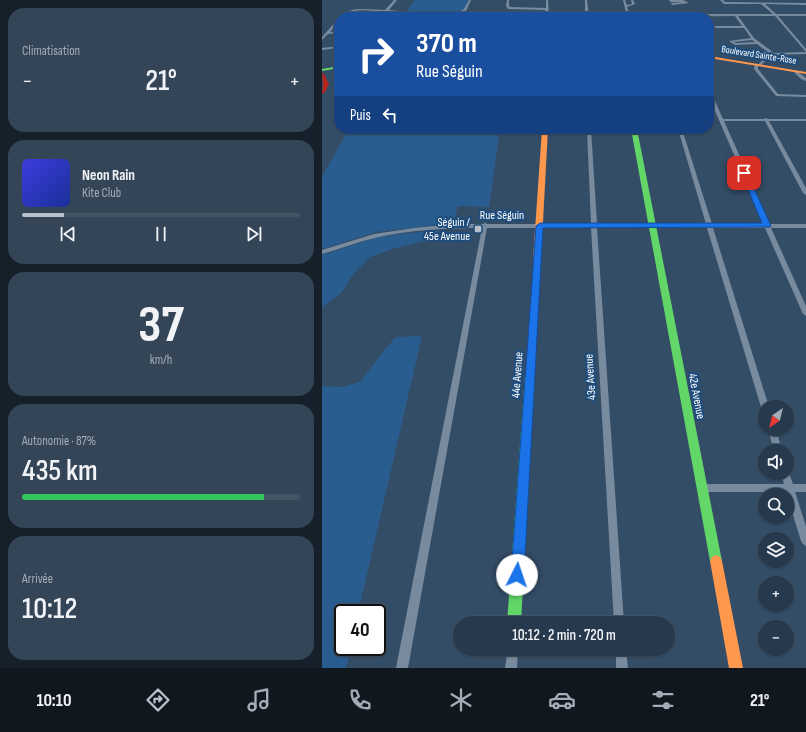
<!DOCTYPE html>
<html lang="fr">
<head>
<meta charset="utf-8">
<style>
	:root { --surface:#273a4d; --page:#334557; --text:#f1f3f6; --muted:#a4adb6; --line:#435465; --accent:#b8c1ca }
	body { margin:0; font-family:"Sofia Sans Condensed",sans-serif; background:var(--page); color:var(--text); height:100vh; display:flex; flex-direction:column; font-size:15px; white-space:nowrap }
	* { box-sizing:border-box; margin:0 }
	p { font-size:13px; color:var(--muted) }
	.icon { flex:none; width:22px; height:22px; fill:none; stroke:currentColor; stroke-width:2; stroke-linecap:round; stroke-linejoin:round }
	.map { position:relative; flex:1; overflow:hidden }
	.details { display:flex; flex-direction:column; gap:8px; padding:8px; background:#15202a; width:322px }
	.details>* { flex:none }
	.top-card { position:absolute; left:12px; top:12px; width:380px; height:122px; border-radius:16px; box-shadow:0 1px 3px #0004,0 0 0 1px var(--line); background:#1a4fa0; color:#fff; overflow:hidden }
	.needle { width:26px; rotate:215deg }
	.buttons { position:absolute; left:436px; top:400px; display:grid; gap:8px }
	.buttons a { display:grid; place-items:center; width:36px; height:36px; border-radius:50%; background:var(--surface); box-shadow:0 1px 3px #0004,0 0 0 1px var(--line); font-size:20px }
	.speed { position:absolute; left:12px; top:604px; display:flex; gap:8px; font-size:20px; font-weight:700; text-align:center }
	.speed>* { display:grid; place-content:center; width:52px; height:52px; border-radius:50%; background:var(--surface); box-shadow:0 1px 3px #0004,0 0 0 1px var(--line); line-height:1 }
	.speed .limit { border:2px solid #111; border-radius:6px; background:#fff; color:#111 }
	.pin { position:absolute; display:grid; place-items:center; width:34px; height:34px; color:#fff; margin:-17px; border-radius:8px; box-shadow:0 2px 6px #0006 }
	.me { position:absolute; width:44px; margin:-22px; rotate:4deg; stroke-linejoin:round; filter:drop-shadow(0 0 3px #0008) }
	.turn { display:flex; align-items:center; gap:14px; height:84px; padding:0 16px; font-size:18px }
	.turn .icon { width:52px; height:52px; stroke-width:2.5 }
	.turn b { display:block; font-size:28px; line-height:34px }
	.then { display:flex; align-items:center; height:38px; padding:0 16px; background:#0003; gap:8px; font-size:15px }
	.big { font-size:30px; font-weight:600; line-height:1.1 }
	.details .widget { flex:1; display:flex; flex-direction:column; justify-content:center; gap:6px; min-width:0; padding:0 14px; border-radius:16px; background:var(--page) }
	.details .dial { align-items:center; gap:0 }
	.dial b { font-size:52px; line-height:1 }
	.song { display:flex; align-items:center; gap:12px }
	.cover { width:48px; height:48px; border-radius:6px; background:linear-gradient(135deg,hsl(240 70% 55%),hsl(230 70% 35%)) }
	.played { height:4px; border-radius:2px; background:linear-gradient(90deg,var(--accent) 15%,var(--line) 15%) }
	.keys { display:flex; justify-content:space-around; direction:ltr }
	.heat { display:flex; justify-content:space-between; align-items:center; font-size:22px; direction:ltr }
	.charge { height:6px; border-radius:3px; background:linear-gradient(90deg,#34c759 87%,var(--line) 0) }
	.trip { position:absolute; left:131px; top:616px; width:222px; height:40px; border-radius:20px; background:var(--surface); box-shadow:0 1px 3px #0004,0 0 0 1px var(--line); font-weight:600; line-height:40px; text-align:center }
	.dock { display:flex; height:64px; justify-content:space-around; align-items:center; background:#10171f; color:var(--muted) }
	.dock .icon { width:28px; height:28px }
	.dock .on { color:var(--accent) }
	.dock b { font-size:18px; color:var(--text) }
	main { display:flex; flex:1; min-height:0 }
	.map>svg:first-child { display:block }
	.green { fill:#2a5d8f }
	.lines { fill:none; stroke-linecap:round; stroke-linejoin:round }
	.street { fill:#788b9e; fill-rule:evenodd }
	.fast { fill:#63d668; fill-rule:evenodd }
	.slow { fill:#ff974d; fill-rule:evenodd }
	.jam { fill:#b3261e; fill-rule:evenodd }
	.route { fill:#1a73e8; stroke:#114b97 }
	.poi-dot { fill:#b8c1ca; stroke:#1e4d7d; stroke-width:1.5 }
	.labels { text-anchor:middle; stroke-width:4; stroke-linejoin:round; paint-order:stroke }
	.far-street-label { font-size:10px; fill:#fff; stroke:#1e4d7d }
	.street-label { font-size:12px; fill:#fff; stroke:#1e4d7d }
	.poi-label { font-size:12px; fill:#fff; stroke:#1e4d7d; text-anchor:end }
</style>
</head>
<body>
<main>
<section class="details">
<div class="widget"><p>Climatisation</p>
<div class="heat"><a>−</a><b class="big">21°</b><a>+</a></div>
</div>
<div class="widget">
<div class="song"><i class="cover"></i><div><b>Neon Rain</b><p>Kite Club</p></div></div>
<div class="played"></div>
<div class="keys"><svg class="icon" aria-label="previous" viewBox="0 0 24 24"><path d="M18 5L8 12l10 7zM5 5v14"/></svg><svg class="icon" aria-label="pause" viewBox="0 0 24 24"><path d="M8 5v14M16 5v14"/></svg><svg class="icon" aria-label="next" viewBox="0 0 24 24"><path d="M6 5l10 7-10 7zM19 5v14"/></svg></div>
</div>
<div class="widget dial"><b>37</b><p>km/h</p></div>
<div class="widget"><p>Autonomie · 87%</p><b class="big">435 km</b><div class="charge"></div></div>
<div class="widget"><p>Arrivée</p><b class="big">10:12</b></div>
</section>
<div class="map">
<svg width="484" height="668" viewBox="0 0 484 668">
	<rect width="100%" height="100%" fill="#344d67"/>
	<!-- green -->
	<path class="green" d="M93,0H148L143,10L130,17L84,12Z
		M27,129H178L167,207L136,206L131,223L54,232L0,249V177Z
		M117,230L115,238L73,248L48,257L32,273L19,293L0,307V255L53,238L77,234Z
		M100,336L36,613H21V647H29L24,668H0V386L20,387L38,382L60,353L74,337Z"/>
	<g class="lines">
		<!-- street -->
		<path class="street" d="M72,0H75L67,10L130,16L142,9L147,0H149L144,11L134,16L135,17L83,13L76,17H60L58,16L62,12C49,11 31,7 22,17H18C29,5 48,10 63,10ZM65,12L80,13L75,15H62Z
			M185,0H187V6L188,7L224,8V0H226L227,17H223V10L186,9L184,6Z
			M263,0H265L267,17H263Z
			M301,0H303L305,5L310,4L309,0H311L313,4L305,7L309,17H305Z
			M347,0H361L367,3L350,5L349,3L362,2H348Z
			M398,0H401L403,2L484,3V5L443,4L454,14H484V16H456L484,49V54L452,55L447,57L438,66H436V69L456,94L484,95V97L454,96L432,69L433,64L436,65L445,55L448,54L435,44L413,45L407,41L429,38L422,28H387V26H420L413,16L318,17L354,14H451L439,4H402ZM416,16H453L484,52L452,53L432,38ZM430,40L433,42L414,43L412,42Z
			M16,19H17V22L8,32L17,31V33L6,34L0,40V37Z
			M17,46V48L0,50V48Z
			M473,70L484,78V81L479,79L472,72V70Z
			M387,91L389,92L401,119H442L444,118L446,119H484V121H447L484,188V195L481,193L443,121H402L448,224H484V228H449L484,306V316L481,314L443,228H391L447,407H443V410L440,409L439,407L385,228H275L302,623H292L269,228H165L86,668H74L160,228C125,228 86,230 53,238C35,242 18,249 0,254V250L52,234L92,228L133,224H161L163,223L165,224H269L265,129H269L275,224H384L356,129H360L390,224H442L387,97Z
			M446,429H454L460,451H452Z
			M465,470L467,473L471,484H484V492H473L484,526V546L481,544L479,541L464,492H380L377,491L376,488L377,485L380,484H462L459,473H465Z
			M186,649H196L195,668H183Z
			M294,649H304L306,668H294Z"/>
		<!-- fast -->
		<path class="fast" d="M17,66V68L0,71V69Z
			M309,129H315L400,561L398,565L394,567L390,565L388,561Z
			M208,371L211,372L213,375L199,623H185L203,375L205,372Z"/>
		<!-- slow -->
		<path class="slow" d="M387,56L484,72V74L387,58Z
			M220,129H226L219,259L215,261L211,259Z
			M394,555L398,557L400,561L421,668H407L388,561L390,557Z"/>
		<!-- jam -->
		<path class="jam" d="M0,73L2,74L7,84L3,92L0,94L1,84Z
			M212,257H218L219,259L213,375L211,378H205L203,375Z"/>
	</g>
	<!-- route -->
	<path class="route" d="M420,172L425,173L449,226L448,227L221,228L202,575L200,580L195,582L191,580L189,575L214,226L218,223H440L419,173Z"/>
	<!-- markers -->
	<rect class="poi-dot" x="152" y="225" width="8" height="8" rx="2"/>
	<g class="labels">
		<!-- far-street labels -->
		<g class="far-street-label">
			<text transform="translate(437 54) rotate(9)" y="4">Boulevard Sainte-Rose</text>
		</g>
		<!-- street labels -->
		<g class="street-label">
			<text x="180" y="219">Rue Séguin</text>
			<text transform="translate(195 375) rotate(-86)" y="4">44e Avenue</text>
			<text transform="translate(268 377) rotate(-94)" y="4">43e Avenue</text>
			<text transform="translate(375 396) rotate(79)" y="4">42e Avenue</text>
		</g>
		<!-- poi labels -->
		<g class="poi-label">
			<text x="148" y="226">Séguin /<tspan x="148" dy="14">45e Avenue</tspan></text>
		</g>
	</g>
</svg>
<div class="buttons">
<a><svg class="needle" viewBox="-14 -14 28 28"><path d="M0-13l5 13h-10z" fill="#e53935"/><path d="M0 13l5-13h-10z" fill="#a4adb6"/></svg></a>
<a><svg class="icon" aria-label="sound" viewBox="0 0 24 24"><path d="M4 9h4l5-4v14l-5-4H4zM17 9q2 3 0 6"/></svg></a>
<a><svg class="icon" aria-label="search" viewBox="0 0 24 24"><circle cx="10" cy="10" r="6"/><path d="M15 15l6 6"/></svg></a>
<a><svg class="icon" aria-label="layers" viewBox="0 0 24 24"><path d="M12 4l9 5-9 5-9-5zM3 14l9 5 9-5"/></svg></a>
<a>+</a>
<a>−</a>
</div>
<div class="speed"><div class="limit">40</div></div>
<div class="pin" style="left:422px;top:173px;background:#d93025"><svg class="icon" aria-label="arrive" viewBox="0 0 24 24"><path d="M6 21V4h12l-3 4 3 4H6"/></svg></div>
<svg class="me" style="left:195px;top:575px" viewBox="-20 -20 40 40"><circle r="19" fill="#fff"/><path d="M0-13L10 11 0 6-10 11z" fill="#1a73e8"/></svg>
<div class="trip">10:12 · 2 min · 720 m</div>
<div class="top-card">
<div class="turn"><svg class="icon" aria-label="right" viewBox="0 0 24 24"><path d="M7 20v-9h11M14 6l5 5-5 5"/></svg><div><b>370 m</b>Rue Séguin</div></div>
<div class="then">Puis<svg class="icon" aria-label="left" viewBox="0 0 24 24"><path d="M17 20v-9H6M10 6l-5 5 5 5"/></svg></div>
</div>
</div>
</main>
<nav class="dock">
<b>10:10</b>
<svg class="icon on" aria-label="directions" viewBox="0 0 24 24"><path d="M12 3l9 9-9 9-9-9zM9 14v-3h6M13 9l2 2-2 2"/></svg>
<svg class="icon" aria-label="music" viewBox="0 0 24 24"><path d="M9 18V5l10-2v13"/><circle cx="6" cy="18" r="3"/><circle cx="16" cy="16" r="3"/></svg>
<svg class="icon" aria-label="phone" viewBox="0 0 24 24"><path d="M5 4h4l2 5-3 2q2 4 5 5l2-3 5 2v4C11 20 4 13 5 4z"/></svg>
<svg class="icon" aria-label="climate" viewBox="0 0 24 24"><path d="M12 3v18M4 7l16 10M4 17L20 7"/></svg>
<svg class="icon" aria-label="car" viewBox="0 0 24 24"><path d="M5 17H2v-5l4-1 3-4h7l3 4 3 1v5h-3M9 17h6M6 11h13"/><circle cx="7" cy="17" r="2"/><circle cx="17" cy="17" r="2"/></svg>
<svg class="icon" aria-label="filters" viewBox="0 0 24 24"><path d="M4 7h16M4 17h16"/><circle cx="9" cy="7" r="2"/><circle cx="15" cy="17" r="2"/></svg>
<b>21°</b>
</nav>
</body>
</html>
